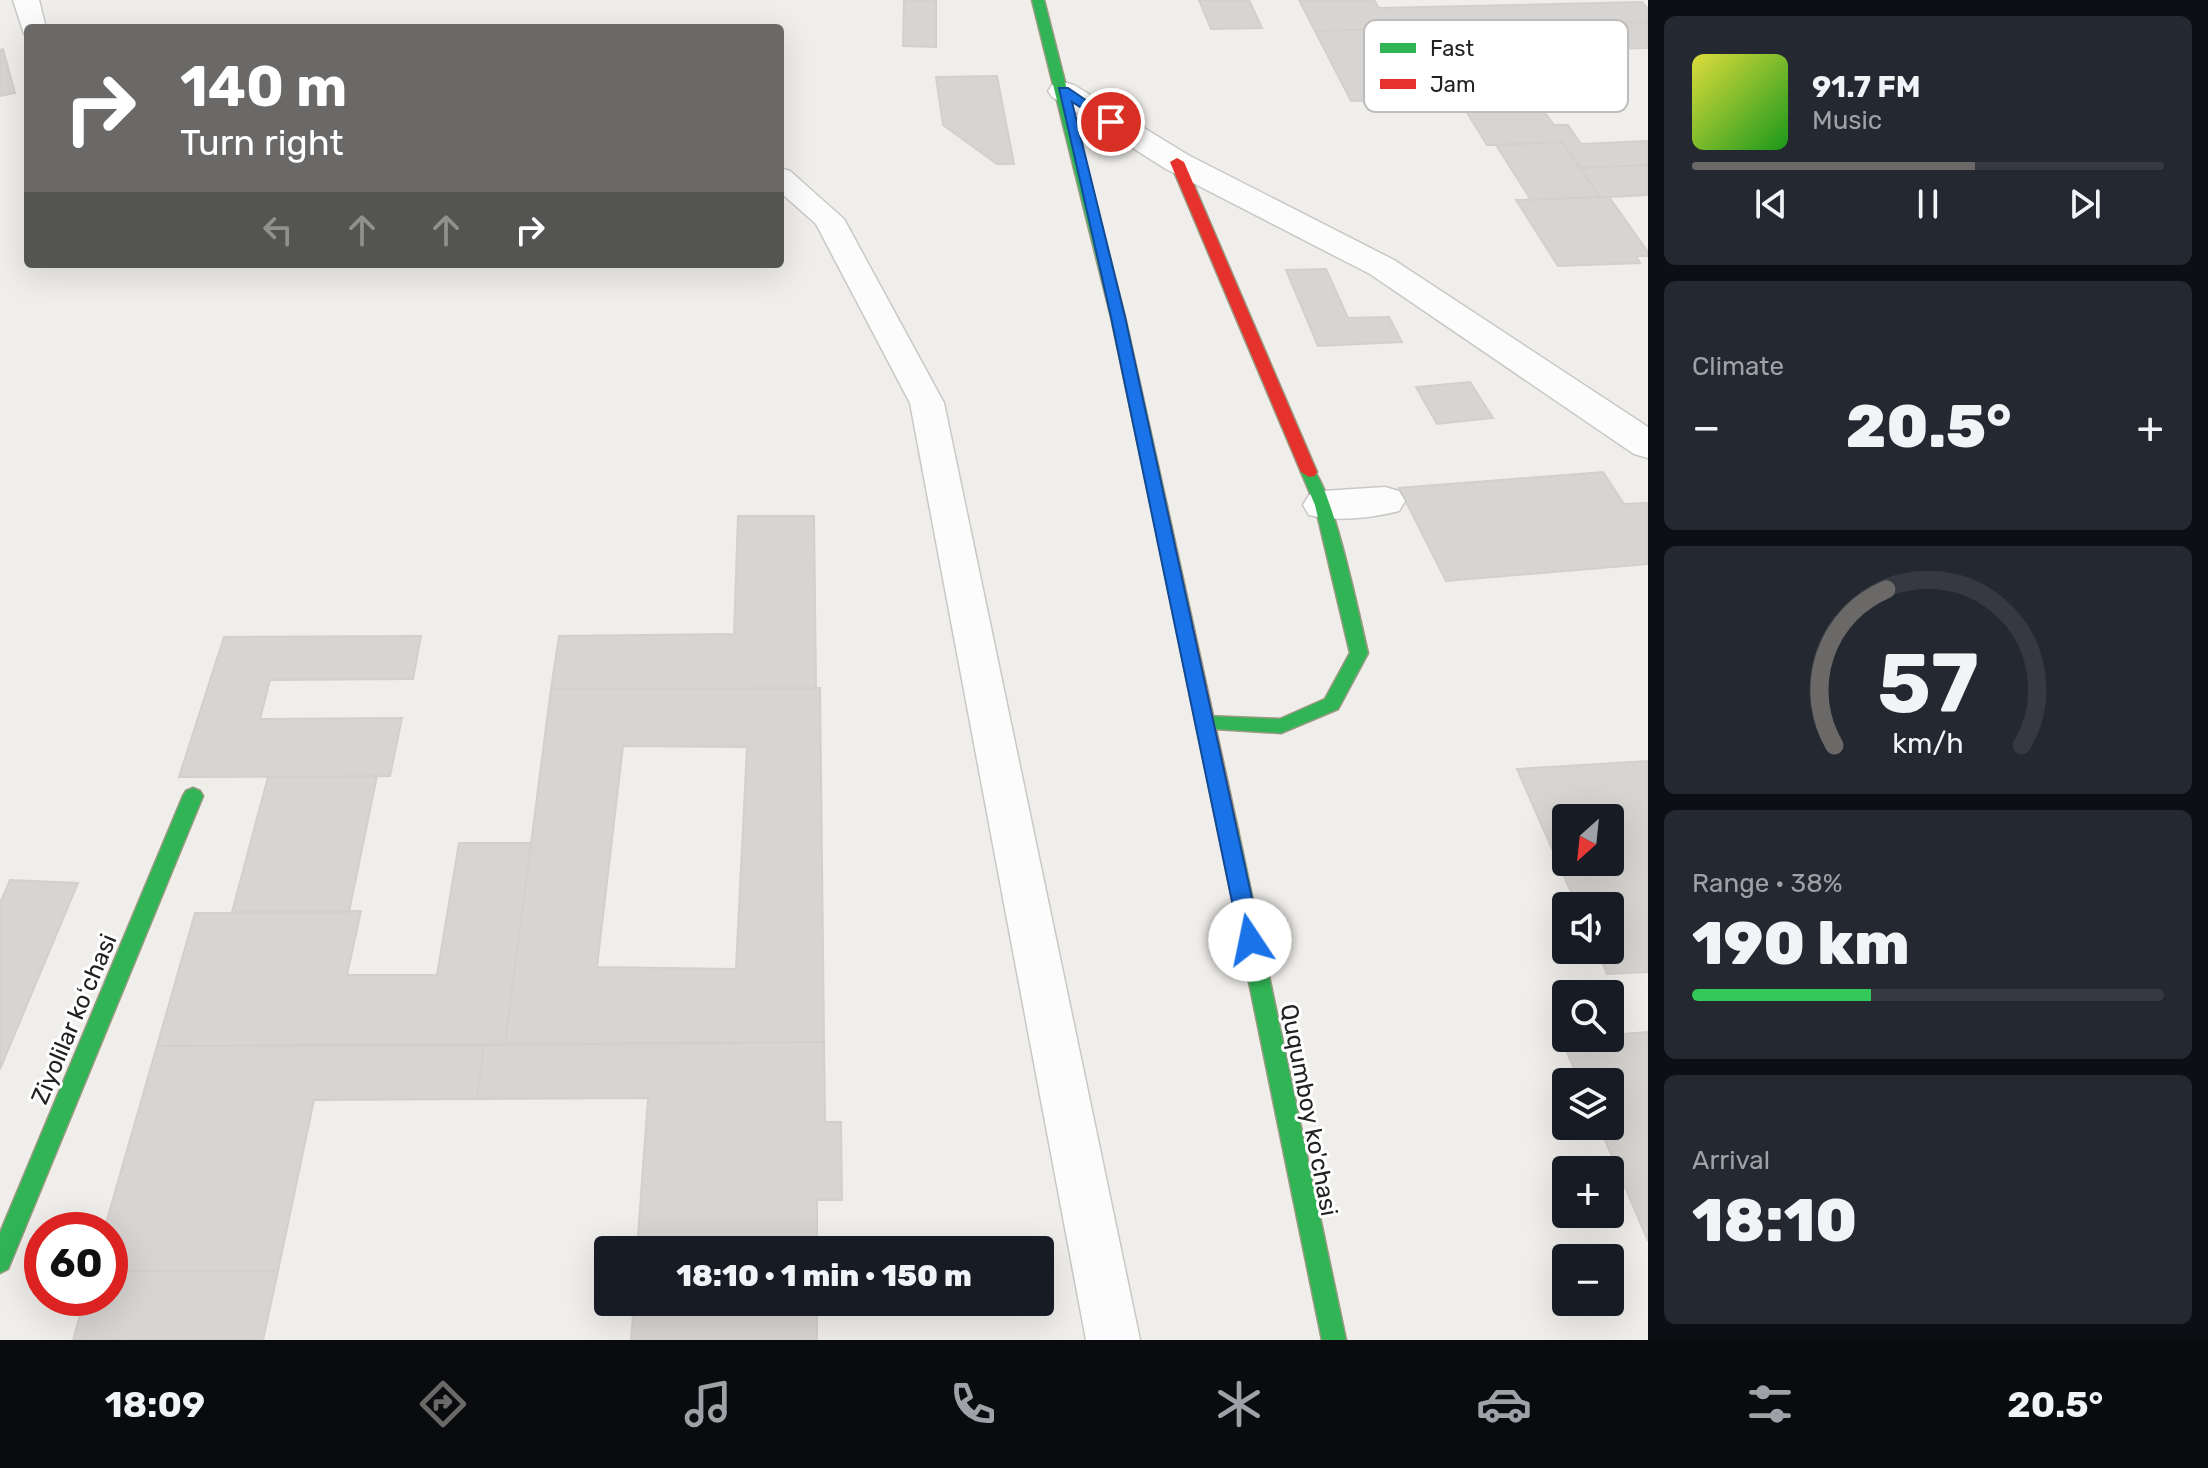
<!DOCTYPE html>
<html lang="en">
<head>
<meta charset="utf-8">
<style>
	:root { --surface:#171b24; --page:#242831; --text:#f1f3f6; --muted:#9ea1a6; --line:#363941; --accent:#6a6968 }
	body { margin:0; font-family:Rubik,sans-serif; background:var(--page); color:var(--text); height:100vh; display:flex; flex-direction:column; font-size:30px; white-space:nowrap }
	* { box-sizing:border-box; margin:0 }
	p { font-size:26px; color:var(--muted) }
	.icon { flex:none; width:44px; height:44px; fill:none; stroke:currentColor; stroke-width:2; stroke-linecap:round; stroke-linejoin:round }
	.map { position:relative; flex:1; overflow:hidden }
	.drawer { display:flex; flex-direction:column; gap:16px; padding:16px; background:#0d0f14; width:560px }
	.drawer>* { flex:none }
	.top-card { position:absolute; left:24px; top:24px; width:760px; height:244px; border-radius:8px; box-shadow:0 8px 32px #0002; background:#6a6968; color:#fff; overflow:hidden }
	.needle { width:52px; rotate:207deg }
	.buttons { position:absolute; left:1552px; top:804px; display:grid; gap:16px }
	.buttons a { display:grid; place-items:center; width:72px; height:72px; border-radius:8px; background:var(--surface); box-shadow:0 8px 32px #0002; font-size:40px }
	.speed { position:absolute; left:24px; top:1212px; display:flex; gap:16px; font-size:40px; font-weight:700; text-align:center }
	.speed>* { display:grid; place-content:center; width:104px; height:104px; border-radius:50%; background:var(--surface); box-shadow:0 8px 32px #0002; line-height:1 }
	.speed .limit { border:12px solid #d22; background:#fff; color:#111 }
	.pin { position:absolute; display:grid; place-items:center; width:68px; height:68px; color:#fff; margin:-34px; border:4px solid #fff; border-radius:50%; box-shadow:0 2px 8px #0007 }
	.me { position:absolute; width:88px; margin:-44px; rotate:349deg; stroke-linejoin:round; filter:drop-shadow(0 0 6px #0008) }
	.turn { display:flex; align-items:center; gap:28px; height:168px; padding:0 24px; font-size:36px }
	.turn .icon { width:104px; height:104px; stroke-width:2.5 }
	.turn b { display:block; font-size:56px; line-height:68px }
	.lanes { display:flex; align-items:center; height:76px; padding:0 24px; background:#0003; justify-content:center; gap:40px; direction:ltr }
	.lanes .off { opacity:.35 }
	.big { font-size:60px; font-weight:800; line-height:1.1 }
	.drawer .widget { flex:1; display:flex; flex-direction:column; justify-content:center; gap:12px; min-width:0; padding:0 28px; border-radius:12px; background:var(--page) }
	.drawer .dial { align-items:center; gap:0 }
	.dial svg { height:208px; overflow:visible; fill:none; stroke:var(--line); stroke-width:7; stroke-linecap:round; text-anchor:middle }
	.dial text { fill:var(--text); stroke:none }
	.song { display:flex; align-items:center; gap:24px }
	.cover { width:96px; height:96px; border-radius:12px; background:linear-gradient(135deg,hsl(60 70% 55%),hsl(120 70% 35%)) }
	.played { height:8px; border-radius:4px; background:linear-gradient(90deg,var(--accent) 60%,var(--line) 60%) }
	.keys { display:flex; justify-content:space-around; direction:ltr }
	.heat { display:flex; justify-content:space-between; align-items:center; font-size:44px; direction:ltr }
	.charge { height:12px; border-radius:6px; background:linear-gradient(90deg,#34c759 38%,var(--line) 0) }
	.trip { position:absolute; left:594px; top:1236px; width:460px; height:80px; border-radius:8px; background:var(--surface); box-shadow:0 8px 32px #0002; font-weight:800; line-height:80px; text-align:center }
	.menu { display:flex; height:128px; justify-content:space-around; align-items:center; background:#090b0e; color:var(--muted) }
	.menu .icon { width:56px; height:56px }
	.menu .selected { color:var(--accent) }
	.menu b { font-size:36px; color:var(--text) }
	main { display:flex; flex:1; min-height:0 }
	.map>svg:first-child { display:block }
	.building { fill:#d7d4d2; stroke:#d3d0cc; stroke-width:2; fill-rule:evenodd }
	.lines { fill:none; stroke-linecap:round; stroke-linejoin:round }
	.lane-casing { stroke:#c9c8c7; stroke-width:3 }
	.street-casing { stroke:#c9c8c7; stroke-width:3 }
	.fast-casing { stroke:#999a82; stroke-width:3 }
	.jam-casing { stroke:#999a82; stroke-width:3 }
	.lane { fill:#fdfcfc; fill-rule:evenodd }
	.street { fill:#fdfcfc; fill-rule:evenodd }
	.fast { fill:#30b455; fill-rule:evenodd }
	.jam { fill:#e5322d; fill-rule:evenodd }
	.route { fill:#1a73e8; stroke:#114b97; stroke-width:2 }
	.labels { text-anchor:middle; stroke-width:6; stroke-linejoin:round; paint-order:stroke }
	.street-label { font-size:24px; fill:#222; stroke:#fff }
	.key { fill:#fff; stroke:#bdbdbd; stroke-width:2 }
	.key-label { font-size:22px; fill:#222 }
</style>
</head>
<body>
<main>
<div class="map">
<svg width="1648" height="1340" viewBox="0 0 1648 1340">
	<rect width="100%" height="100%" fill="#f0eeeb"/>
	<!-- building -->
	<path class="building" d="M904,0H936V47L903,46Z
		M1199,0H1249L1262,28L1211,29Z
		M1299,0H1374L1379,8L1642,2L1648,9V22L1315,31Z
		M1648,22V48L1413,54L1438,99L1351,101L1315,31Z
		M3,49L15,93L0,96V50Z
		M997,76L1014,164H997L943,125L936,77Z
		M1529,90L1554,125H1568L1581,144L1648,141V165L1580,168L1562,142L1487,145L1454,92Z
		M1562,142L1600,197L1531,200L1496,145Z
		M1648,165V195L1609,197H1600L1580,168Z
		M1600,197H1609L1648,252V256H1636L1640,263L1558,266L1516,200Z
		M1326,269L1348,318L1389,317L1402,342L1318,346L1286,270Z
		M1470,382L1493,418L1437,424L1416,387Z
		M1603,472L1624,504L1648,503V564L1446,581L1399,488Z
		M738,516H814L816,688L551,689L559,636L734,634Z
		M421,636L413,679L270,680L260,719L402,718L390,776L179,777L224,637Z
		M820,688L824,1042L505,1044L551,689ZM623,746L747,747L736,969L597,967Z
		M1648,761V972L1607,974L1597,950H1610V906H1577L1517,769ZM1566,818H1610V862H1566Z
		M377,776L349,912H232L268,777Z
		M459,843H531L505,1044L157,1046L195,913L361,911L347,975H437Z
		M10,880L78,883L0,1069V903Z
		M1648,1032V1241L1599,1126H1610V1082H1580L1561,1039L1610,1038V1035Z
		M824,1042L825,1122H841L842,1200H817V1250H637L648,1098L477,1099L484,1045Z
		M484,1045L477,1099L314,1100L278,1271H110V1230H104L157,1046Z
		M110,1271H278L263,1340H73L85,1298H110Z
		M634,1302H817V1340H631Z"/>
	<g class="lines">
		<!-- lane casing -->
		<g class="lane-casing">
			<path id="lane" d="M13,0H39L46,28H28V35L24,34Z
				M780,168L790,171L844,219L944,403L1140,1340H1086L910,403L816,224L780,192Z"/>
		</g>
		<!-- street casing -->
		<g class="street-casing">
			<path id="street" d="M1063,82L1074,85L1188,155L1394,260L1648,427V458L1634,454L1370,274L1166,169L1052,97L1048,91L1052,85Z
				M1385,487L1399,491L1405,501L1399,511C1372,518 1336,522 1309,515L1303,505L1309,495L1323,491Z"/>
		</g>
		<!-- fast casing -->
		<g class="fast-casing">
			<path id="fast" d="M1032,0H1044L1125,317L1167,506L1159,512L1151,506L1111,317Z
				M1309,467C1330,473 1361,625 1368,653L1338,709L1281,733L1199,728L1197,723L1199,718L1206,716L1280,719L1325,699L1350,653L1315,505L1301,472Z
				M193,788L200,791L203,796L8,1269L0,1273V1233L183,796L186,791Z
				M1228,822L1235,824L1238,830L1346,1340H1322L1218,830L1221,824Z"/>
		</g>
		<!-- jam casing -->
		<g class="jam-casing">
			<path id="jam" d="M1177,158L1184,162L1317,472L1315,476L1309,477L1301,472L1170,162Z
				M1159,500L1167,506L1238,830L1235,836L1228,838L1221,836L1218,830L1151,506Z"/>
		</g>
		<!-- lane -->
		<use href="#lane" class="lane"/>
		<!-- street -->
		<use href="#street" class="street"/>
		<!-- fast -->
		<use href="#fast" class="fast"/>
		<!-- jam -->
		<use href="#jam" class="jam"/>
	</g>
	<!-- route -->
	<path class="route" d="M1059,88H1068L1118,122L1107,124L1072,102L1125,317L1261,940L1258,946L1250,949L1243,946L1240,940L1111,317Z"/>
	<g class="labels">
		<!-- street labels -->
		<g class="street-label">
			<text transform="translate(74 1019) rotate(-67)" y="8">Ziyolilar koʻchasi</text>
			<text transform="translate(1309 1110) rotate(79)" y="8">Ququmboy ko'chasi</text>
		</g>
	</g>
	<!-- legend -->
	<rect x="1364" y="20" width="264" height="92" rx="12" class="key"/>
	<rect x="1380" y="43" width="36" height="10" fill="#30b455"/>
	<rect x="1380" y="79" width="36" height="10" fill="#e5322d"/>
	<g class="key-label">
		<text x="1430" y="56">Fast</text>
		<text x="1430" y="92">Jam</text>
	</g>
</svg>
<div class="buttons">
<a><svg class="needle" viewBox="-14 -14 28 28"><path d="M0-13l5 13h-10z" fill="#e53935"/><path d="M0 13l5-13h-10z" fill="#9ea1a6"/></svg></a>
<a><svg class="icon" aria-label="sound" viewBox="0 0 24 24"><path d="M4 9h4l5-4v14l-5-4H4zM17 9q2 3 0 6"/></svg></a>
<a><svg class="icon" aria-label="search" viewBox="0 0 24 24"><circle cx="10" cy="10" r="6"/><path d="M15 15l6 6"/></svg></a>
<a><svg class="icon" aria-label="layers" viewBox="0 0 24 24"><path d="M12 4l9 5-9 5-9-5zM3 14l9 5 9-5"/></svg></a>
<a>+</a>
<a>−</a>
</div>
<div class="speed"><div class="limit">60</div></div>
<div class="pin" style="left:1111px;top:122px;background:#d93025"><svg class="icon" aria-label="arrive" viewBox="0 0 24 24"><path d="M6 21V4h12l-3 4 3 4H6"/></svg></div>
<svg class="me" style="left:1250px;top:940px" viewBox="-20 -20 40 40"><circle r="19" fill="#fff"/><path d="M0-13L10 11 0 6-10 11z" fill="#1a73e8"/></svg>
<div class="trip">18:10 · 1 min · 150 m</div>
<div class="top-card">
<div class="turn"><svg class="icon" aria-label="right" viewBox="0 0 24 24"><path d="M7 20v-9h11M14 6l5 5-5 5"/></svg><div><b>140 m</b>Turn right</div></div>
<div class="lanes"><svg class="icon off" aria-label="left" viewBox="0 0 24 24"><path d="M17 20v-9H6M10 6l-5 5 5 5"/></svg><svg class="icon off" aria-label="ahead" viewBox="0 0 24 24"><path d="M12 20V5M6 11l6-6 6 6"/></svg><svg class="icon off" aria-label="ahead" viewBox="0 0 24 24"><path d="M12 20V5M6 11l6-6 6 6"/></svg><svg class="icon" aria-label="right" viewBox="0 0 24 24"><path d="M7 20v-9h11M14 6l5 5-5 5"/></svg></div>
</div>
</div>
<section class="drawer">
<div class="widget">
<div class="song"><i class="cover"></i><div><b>91.7 FM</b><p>Music</p></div></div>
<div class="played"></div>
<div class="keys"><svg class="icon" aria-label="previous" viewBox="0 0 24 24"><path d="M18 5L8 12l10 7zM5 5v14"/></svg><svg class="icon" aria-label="pause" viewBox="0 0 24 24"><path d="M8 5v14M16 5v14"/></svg><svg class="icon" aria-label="next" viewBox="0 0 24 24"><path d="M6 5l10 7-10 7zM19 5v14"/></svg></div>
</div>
<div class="widget"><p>Climate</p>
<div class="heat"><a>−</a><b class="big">20.5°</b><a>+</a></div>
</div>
<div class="widget dial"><svg viewBox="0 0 100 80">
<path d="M14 69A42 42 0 1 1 86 69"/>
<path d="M14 69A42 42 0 0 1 34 9" stroke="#6a6968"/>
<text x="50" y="56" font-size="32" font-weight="700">57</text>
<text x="50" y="72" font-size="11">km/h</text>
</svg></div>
<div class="widget"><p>Range · 38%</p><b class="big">190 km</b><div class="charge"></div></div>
<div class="widget"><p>Arrival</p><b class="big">18:10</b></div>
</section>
</main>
<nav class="menu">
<b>18:09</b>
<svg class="icon selected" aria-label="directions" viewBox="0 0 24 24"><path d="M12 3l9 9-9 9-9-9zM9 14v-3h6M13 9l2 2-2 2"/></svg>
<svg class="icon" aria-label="music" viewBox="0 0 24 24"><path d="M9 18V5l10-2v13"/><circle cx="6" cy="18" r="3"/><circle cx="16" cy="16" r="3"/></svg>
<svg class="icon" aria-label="phone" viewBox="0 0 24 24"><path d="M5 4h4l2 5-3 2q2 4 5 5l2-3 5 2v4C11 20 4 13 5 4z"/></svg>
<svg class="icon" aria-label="climate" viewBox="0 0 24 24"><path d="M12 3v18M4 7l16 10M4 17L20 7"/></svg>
<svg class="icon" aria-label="car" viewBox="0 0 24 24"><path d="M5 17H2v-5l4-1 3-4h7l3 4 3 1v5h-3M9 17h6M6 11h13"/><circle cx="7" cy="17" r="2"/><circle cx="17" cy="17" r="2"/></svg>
<svg class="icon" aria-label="filters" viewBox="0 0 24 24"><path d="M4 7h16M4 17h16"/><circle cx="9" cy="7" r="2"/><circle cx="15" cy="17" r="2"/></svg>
<b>20.5°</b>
</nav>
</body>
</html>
